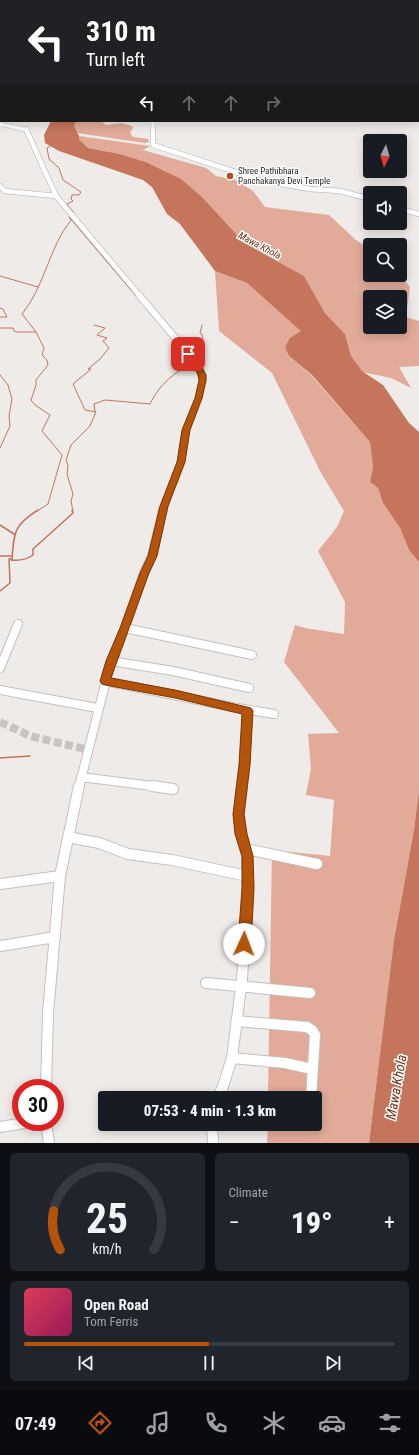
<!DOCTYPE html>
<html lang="en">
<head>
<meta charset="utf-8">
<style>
	:root { --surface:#171b24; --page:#20242c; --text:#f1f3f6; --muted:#9ea1a6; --line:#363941; --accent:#b45309 }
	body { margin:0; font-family:"Roboto Condensed",sans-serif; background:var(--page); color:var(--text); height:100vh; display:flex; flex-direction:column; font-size:15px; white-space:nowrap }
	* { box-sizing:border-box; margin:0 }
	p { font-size:13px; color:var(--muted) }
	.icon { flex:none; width:22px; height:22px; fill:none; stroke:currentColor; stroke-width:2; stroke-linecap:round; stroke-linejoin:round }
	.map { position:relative; height:1143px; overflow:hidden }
	.side { display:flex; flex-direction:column; gap:10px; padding:10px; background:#0d0f14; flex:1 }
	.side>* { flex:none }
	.top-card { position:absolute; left:0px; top:0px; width:419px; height:122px; box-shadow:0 2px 10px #0003; background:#202124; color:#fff; overflow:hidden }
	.needle { width:26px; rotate:185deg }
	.buttons { position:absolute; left:363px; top:134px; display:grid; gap:8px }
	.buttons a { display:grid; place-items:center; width:44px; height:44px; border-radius:4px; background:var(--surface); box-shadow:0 2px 10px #0003; font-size:20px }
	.speed { position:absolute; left:12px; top:1079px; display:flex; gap:8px; font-size:20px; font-weight:700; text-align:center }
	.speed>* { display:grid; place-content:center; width:52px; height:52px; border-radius:50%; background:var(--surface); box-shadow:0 2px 10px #0003; line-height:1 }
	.speed .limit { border:6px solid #d22; background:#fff; color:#111 }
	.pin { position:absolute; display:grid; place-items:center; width:34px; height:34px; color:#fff; margin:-17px; border-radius:8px; box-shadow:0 2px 6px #0006 }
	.me { position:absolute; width:44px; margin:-22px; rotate:2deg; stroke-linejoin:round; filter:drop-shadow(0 0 3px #0008) }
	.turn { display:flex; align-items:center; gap:14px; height:84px; padding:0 20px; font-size:18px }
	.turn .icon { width:52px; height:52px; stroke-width:2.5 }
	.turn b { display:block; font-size:28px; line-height:34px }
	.lanes { display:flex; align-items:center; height:38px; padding:0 20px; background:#0003; justify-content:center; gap:20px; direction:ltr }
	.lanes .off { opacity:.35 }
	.big { font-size:30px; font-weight:800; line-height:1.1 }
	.side .card { flex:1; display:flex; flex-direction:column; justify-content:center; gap:6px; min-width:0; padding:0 14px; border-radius:6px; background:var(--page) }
	.side .dial { align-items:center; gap:0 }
	.dial svg { height:104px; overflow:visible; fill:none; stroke:var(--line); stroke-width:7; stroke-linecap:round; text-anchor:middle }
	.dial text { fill:var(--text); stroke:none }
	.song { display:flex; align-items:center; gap:12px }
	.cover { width:48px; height:48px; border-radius:6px; background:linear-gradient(135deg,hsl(350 70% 55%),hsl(330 70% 35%)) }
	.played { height:4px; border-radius:2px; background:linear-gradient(90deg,var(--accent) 50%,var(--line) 50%) }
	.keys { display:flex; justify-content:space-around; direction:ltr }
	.heat { display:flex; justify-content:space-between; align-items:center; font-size:22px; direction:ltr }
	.side .tiles { flex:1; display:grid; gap:10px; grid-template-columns:1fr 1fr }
	.card:last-child { grid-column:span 2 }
	.trip { position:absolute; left:98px; top:1091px; width:224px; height:40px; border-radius:4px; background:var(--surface); box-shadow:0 2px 10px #0003; font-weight:800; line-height:40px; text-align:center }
	.tab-bar { display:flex; height:64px; justify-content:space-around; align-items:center; background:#090b0e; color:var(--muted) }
	.tab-bar .icon { width:28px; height:28px }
	.tab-bar .on { color:var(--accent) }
	.tab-bar b { font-size:18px; color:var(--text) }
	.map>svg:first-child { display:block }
	.green { fill:#e1aa99; fill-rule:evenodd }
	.water { fill:#c4755b }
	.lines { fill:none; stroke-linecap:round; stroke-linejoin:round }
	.stream-far1 { stroke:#c4755b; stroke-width:1 }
	.stream { stroke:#c4755b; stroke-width:1.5 }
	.river { fill:#c4755b; fill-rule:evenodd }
	.minor-tunnel { stroke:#c8c4c2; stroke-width:8; stroke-dasharray:8 3.5; stroke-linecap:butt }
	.minor-far4-casing { stroke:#c4c0be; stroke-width:4.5 }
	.minor-far3-casing { stroke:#c4c0be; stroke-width:6 }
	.minor-far2-casing { stroke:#c4c0be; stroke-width:8 }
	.minor-far1-casing { stroke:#c4c0be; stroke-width:10 }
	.minor-casing { stroke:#c4c0be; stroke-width:12 }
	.minor-far4 { stroke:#fff; stroke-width:3.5 }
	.minor-far3 { stroke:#fff; stroke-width:4.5 }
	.minor-far2 { stroke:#fff; stroke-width:6 }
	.minor-far1 { stroke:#fff; stroke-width:8 }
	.minor { stroke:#fff; stroke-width:10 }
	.route { fill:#b45309; stroke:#753606 }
	.poi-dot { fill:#b24b26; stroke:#fff; stroke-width:1.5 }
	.labels { text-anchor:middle; stroke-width:3; stroke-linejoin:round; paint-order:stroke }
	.far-poi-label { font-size:9px; fill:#2a2827; stroke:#fff; text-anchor:start }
	.far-water-label { font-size:10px; font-style:italic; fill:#772e14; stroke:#fff }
	.near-water-label { font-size:14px; font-style:italic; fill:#772e14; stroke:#fff }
</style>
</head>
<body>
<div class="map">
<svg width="419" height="1143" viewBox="0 0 419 1143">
	<rect width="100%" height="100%" fill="#efebe9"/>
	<!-- green -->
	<path class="green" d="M76,121H101L106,125L121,123L132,126L133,128L130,133L133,137L148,139L149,142L145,143L77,133L74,126Z
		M79,136L150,146L143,150L206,168L216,176L235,180L253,191L265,207L329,215L356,240L370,250V275H400L410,287L406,317L419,321V366L399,367L411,388L391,378L362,372L351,356L345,334L325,313L304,276L257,250L238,236L203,198L165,171L146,162L120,154L88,148L79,139ZM370,297H400V327H370Z
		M215,271L247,283L302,331L285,347L289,356L311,375L370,442L373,467L370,482L378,488L383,503L400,528L409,550L419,562V790L414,830L394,940L369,1143H267L268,1124H315V1098H268L272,850L330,856L334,800L306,795L311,768L308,734L339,733L284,662L295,625L305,628L344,634L345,602L318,551L337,527L344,511L320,471L272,373L219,331Z"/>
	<!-- water -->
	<path class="water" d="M51,121H76L74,126L79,136V139L88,148L120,154L146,162L181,179L203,198L238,236L257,250L304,276L325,313L345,334L351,356L362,371L383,385L409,423L419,432V562L409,550L400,528L383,503L378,488L370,482L373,467L370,442L312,375L289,356L285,347L290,338L301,331L247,283L215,271L180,224L167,214L152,187L143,180L59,151L45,143L44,135Z
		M419,790V1143H369L394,940L414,830Z"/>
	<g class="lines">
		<!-- stream-far1 -->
		<path class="stream-far1" d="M52,145L47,148L49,159L59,168L63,180L81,192L79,195H72L71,199L73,201L67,204L74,213L73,214
			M69,217L169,335
			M0,276L38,287
			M0,308L3,309L7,317H0
			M0,328H13L14,331L17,332H36L44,348L42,355L47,360L48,365L36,380V385L31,400L35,405L50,415L42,431L62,455L48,504L37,511
			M36,332L22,314C45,286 49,247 71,220L70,218
			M185,345L199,363
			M192,353L203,342L202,334L200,333L202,325
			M0,375L8,385L12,399L9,416L10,426L0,448
			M95,412L94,404L105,400L150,404C159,385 175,370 195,364
			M73,511L71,501L73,494L67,474L68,465L66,460L71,445L90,426L96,412L85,410L73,384L90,370L91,369H88L100,359L109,348L103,341L107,338L97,335L105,328L94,325"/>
		<!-- stream -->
		<path class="stream" d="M0,525L14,534
			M0,556H12
			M11,560C19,561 26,560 33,555V549L73,513L72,510
			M0,591L10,583L9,559H12C14,532 14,525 38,510
			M0,758L30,756"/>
		<!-- river -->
		<path class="river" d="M211,0H215V1H211Z"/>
		<!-- minor-tunnel -->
		<path class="minor-tunnel" d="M0,722L30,736L89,750"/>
		<!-- minor-far4 casing -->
		<g class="minor-far4-casing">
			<path id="minor-far4" d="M255,1L263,0
				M153,121V130
				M0,124L27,130"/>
		</g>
		<!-- minor-far3 casing -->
		<g class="minor-far3-casing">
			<path id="minor-far3" d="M26,129L56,196L140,296
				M153,129V145L263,181L310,189L340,191L370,199
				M0,186L5,191L56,196
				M400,209L419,214"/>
		</g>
		<!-- minor-far2 casing -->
		<g class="minor-far2-casing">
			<path id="minor-far2" d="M139,295L198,365L203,380L199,398L186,430L181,462L163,511"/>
		</g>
		<!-- minor-far1 casing -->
		<g class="minor-far1-casing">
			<path id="minor-far1" d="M125,628L252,655
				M111,661L173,671L249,688
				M0,668L18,624
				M105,681L232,707L274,714
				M0,690L97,708
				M81,777L160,787
				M79,787L111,661L125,628L144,573L152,556L163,510
				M242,787L245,765L247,711"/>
		</g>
		<!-- minor casing -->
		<g class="minor-casing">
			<path id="minor" d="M152,786L173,789
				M68,837L99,843L128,854L172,860L247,876
				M246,849L317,864
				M0,884L60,876
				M0,946L55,937
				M206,983L310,993
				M236,1021L307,1027L312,1030L315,1035L311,1098
				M232,1058L285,1063L312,1069
				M46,1088L48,1013L60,876L79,786
				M217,1098L222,1089L232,1058L242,979L248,888L247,856L241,833L239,814L242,786
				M46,1122L49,1143
				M212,1124L213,1143
				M0,1127L30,1122"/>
		</g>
		<!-- minor-far4 -->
		<use href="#minor-far4" class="minor-far4"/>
		<!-- minor-far3 -->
		<use href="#minor-far3" class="minor-far3"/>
		<!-- minor-far2 -->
		<use href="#minor-far2" class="minor-far2"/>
		<!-- minor-far1 -->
		<use href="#minor-far1" class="minor-far1"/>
		<!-- minor -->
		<use href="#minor" class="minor"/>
	</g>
	<!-- route -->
	<path class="route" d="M186,352H191L201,365L206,375V380L202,398L190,430L185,462L168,506L157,556L149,573L111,678L175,690L247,707L251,708L253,711L250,765L244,814L247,834L253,856L254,888L251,944L249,948L244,950L240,948L238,944L242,888V856L235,834L233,814L239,765L242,714L175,698L105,685L102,684L100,681L106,661L120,628L140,573L148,556L160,506L177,462L182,430L195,398L199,380L198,375L194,366L185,354Z"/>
	<!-- markers -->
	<circle class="poi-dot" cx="230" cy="176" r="4"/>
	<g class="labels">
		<!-- far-poi labels -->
		<g class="far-poi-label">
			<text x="238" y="174">Shree Pathibhara<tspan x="238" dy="10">Panchakanya Devi Temple</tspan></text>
		</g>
		<!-- far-water labels -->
		<g class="far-water-label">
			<text transform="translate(260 245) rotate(28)" y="4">Mawa Khola</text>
		</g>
		<!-- near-water labels -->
		<g class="near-water-label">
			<text transform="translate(396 1087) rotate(-80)" y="5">Mawa Khola</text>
		</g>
	</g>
</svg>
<div class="buttons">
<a><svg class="needle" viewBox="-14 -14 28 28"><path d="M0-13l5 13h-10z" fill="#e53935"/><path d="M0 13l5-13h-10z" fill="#9ea1a6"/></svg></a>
<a><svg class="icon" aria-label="sound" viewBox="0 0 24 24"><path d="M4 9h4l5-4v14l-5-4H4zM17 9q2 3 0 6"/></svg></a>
<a><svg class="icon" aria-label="search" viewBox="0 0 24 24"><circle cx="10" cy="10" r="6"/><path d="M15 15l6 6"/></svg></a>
<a><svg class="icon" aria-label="layers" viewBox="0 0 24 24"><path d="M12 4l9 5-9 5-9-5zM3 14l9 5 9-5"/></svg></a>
</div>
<div class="speed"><div class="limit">30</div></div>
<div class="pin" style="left:188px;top:354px;background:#d93025"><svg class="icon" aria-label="arrive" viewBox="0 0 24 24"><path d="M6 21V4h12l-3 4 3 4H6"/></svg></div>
<svg class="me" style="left:244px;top:944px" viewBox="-20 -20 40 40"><circle r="19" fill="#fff"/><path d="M0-13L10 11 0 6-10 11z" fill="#b45309"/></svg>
<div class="trip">07:53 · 4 min · 1.3 km</div>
<div class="top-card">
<div class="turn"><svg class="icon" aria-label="left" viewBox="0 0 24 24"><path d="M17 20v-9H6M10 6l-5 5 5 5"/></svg><div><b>310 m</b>Turn left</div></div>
<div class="lanes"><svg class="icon" aria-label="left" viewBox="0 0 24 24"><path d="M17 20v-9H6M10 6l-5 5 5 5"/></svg><svg class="icon off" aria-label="ahead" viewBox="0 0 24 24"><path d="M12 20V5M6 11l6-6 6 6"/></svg><svg class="icon off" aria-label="ahead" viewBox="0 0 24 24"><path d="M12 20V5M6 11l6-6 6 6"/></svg><svg class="icon off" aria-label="right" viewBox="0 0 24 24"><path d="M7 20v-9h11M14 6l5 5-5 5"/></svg></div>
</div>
</div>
<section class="side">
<div class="tiles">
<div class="card dial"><svg viewBox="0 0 100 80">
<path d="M14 69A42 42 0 1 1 86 69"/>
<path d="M14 69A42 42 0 0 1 9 39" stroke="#b45309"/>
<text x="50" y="56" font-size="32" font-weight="700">25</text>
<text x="50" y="72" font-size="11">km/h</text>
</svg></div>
<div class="card"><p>Climate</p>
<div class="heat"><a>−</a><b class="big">19°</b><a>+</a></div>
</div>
<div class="card">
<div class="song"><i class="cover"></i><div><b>Open Road</b><p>Tom Ferris</p></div></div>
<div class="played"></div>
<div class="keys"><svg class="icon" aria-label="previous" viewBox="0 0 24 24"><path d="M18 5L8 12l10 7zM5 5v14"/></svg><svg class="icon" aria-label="pause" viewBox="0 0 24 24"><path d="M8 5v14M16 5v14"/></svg><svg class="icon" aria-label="next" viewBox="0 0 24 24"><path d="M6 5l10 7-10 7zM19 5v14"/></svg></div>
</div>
</div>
</section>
<nav class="tab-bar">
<b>07:49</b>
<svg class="icon on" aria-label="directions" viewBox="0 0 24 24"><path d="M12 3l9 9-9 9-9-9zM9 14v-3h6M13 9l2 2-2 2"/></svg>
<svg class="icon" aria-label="music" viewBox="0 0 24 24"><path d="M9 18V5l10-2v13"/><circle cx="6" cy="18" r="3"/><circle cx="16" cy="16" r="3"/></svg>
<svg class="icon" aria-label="phone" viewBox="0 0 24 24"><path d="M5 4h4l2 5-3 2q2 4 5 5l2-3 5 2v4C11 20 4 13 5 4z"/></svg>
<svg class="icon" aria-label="climate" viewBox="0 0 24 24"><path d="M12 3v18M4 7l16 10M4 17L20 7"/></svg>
<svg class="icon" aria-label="car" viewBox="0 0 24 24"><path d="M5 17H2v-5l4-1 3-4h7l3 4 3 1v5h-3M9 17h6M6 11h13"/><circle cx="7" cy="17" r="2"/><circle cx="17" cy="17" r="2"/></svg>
<svg class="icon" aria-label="filters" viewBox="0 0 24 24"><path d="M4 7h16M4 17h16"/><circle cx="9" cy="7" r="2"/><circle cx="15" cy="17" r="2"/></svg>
</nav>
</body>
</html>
